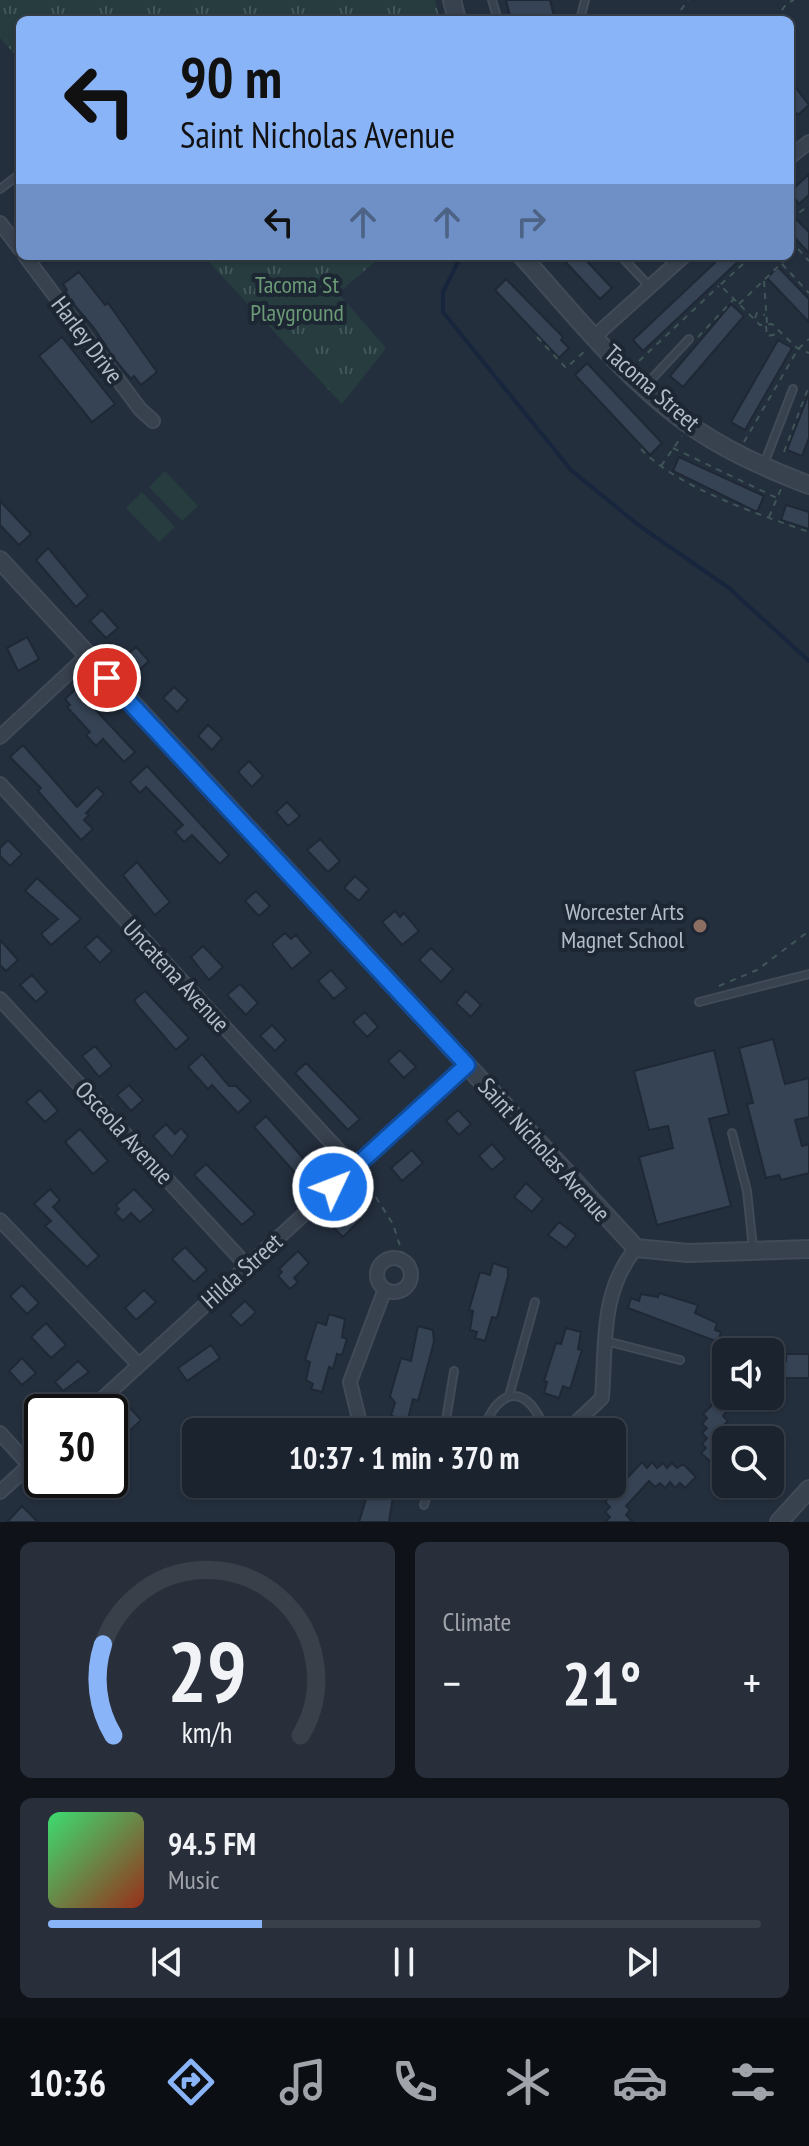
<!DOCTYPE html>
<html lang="en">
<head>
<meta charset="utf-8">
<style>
	:root { --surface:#1b232e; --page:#282f3a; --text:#f1f3f6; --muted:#a0a4aa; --line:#39404a; --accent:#8ab4f8 }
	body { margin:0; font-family:"PT Sans Narrow",sans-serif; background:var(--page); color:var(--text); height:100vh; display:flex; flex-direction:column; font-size:30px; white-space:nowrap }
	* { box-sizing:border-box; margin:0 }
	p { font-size:26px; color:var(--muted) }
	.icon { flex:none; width:44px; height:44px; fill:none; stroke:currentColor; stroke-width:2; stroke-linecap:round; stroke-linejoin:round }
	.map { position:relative; height:1522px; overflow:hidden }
	.panel { display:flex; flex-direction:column; gap:20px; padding:20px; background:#0f1319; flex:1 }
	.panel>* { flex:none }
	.hud { position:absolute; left:16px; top:16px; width:778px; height:244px; border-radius:12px; box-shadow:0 2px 6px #0004,0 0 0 2px var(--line); background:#8ab4f8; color:#111; overflow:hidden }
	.fabs { position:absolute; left:712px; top:1338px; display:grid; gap:16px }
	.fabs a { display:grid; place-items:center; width:72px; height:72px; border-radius:12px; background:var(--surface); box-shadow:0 2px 6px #0004,0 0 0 2px var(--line); font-size:40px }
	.speed { position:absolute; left:24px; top:1394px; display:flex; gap:16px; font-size:40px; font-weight:700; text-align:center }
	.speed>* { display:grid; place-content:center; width:104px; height:104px; border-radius:50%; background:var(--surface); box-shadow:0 2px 6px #0004,0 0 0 2px var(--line); line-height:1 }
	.speed .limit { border:4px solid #111; border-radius:12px; background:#fff; color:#111 }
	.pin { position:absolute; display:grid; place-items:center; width:68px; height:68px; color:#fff; margin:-34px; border:4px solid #fff; border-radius:50%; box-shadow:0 2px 8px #0007 }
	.me { position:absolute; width:88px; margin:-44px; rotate:47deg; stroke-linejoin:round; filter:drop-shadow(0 0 6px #0008) }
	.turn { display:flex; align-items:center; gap:28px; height:168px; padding:0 32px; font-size:36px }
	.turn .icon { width:104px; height:104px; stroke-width:2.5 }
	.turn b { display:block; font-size:56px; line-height:68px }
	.lanes { display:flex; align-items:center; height:76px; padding:0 32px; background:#0003; justify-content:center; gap:40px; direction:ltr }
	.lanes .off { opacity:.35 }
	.big { font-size:60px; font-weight:700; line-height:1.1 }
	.panel .card { flex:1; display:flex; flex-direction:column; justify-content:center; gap:12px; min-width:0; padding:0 28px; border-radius:12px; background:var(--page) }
	.panel .dial { align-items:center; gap:0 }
	.dial svg { height:208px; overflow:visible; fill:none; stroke:var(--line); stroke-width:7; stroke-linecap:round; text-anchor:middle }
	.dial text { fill:var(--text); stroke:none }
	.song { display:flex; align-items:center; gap:24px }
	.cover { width:96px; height:96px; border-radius:12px; background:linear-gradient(135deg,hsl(140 70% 55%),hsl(10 70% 35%)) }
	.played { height:8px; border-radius:4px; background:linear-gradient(90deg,var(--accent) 30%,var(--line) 30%) }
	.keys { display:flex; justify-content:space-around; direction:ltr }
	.heat { display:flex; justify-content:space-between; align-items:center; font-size:44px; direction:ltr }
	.panel .tiles { flex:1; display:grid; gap:20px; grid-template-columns:1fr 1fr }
	.card:last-child { grid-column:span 2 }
	.trip { position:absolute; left:182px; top:1418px; width:444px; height:80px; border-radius:12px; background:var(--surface); box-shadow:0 2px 6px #0004,0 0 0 2px var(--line); font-weight:700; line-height:80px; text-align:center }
	.menu { display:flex; height:128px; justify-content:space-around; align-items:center; background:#0b0e12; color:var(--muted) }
	.menu .icon { width:56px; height:56px }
	.menu .selected { color:var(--accent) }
	.menu b { font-size:36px; color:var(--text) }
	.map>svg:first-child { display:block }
	.grass { fill:url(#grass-tufts) }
	.pitch { fill:#263c3f }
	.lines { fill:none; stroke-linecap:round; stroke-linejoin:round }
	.stream { stroke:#17263c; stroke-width:4 }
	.building { fill:#364354; stroke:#1f2835; stroke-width:2 }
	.service-casing { stroke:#414a57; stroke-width:10 }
	.minor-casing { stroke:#414a57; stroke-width:16 }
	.tertiary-casing { stroke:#414a57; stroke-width:20 }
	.path { stroke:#3f5557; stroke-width:2; stroke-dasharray:6 6; stroke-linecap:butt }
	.service { stroke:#38414e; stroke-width:6 }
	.minor { stroke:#38414e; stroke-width:12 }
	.tertiary { stroke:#38414e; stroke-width:16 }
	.route-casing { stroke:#114b97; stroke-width:20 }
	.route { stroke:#1a73e8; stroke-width:14 }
	.education-dot { fill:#8d6e63; stroke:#1d2633; stroke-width:3 }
	.labels { text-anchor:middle; stroke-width:8; stroke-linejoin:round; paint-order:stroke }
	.park-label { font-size:24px; fill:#6b9a76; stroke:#1d2633 }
	.street-label { font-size:24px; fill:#b4bcc9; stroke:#1d2633 }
	.poi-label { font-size:24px; fill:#b4bcc9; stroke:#1d2633; text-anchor:end }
</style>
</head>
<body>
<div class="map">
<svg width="809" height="1522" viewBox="0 0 809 1522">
	<defs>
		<pattern id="grass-tufts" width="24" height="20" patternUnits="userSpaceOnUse" patternTransform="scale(2)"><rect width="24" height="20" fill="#263c3f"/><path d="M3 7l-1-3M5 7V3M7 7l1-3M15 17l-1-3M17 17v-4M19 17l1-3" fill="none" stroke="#435659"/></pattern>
	</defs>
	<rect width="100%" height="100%" fill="#242f3e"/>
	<!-- grass -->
	<path class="grass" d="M0,0H435L440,20H20V60L0,38Z
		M203,256H382L338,293L386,348L342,404Z"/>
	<!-- pitch -->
	<path class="pitch" d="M165,471L198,506L182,521L149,487Z
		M142,492L175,527L159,542L126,508Z"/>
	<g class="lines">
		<!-- stream -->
		<path class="stream" d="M461,256L443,292V312L571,470L641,527L729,588L809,661"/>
	</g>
	<!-- building -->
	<path class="building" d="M506,0H550L555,20H511Z
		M790,80L809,105L798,115L790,105Z
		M809,174V195L799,204L790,192Z
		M796,219L809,232V253L796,239L790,244V225Z
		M560,256H582L612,288L600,299Z
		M722,256H744L643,351L633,340Z
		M778,267L809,299V322L767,278Z
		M79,272L105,305L108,303L157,372L141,385L134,376L131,379L115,360L94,328L64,293L67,290L63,284Z
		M506,279L563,337L561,340L569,348L559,358L495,290Z
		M731,304L744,316L683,387L670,376Z
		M62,337L115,404L92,422L39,356Z
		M778,340L792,348L745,430L731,422Z
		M587,363L662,443L650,455L575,375Z
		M809,393V438L802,456L787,450Z
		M679,457L764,496L757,512L673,471Z
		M0,501L31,534L19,545L0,525Z
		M786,505L809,512V529L781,520Z
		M48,548L88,596L76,607L36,560Z
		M102,610L118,628L106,638L90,621Z
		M27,637L39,659L18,671L7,648Z
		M136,647L149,661L137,672L124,658Z
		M174,687L188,700L177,712L163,698Z
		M76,689L135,752L124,762L103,739L96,746L86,735L90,732L67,707L70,705L65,699Z
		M208,725L222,738L212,750L198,736Z
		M23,745L77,807L97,787L104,794L86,813L89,815L84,820L93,829L81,840L38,791L41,788L10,757Z
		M249,761L263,776L252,787L238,772Z
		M147,766L229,855L220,864L192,835L184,842L175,832L183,825L146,787L140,793L130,782Z
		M287,802L300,816L288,826L276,812Z
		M320,839L340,861L328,872L307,850Z
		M8,840L22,854L10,866L0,856V848Z
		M137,862L170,902L155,915L123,875Z
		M355,876L369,889L359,901L344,888Z
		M37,878L81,919L51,945L41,934L58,919L25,891Z
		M256,891L270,906L259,916L245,901Z
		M395,911L400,917L404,913L419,931L402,945L382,922Z
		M285,933L291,939L296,935L311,953L292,969L272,944Z
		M97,936L112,951L100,963L85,947Z
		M0,940L18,960L6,971L0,965Z
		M203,946L223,967L209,980L191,957Z
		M431,948L453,969L441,982L419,960Z
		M331,970L347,988L334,999L318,981Z
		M32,975L47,992L36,1002L20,985Z
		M240,984L258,1003L246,1015L227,995Z
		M145,991L189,1038L176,1050L138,1006L134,1000Z
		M466,991L481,1005L471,1017L456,1003Z
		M365,1012L378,1027L367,1037L353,1022Z
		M272,1025L286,1040L275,1051L260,1036Z
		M773,1039L785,1084L809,1078V1117L795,1120L802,1146L809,1144V1173L781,1180L779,1175L766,1178L747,1104L753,1103L739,1048Z
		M95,1046L112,1066L99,1077L82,1056Z
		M400,1050L416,1067L404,1078L388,1061Z
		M714,1050L729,1114L709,1119L731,1206L657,1225L639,1157L673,1148L668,1126L649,1130L634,1071Z
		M202,1054L229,1086H236L251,1101L238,1113L212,1085L208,1089L188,1067Z
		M306,1063L360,1119L348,1130L295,1073Z
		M129,1085L143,1100L131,1111L117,1095Z
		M40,1090L58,1111L45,1122L26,1102Z
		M458,1110L471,1124L459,1135L446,1121Z
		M266,1116L317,1174L306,1185L254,1127Z
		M166,1124L175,1134L181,1128L188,1136L172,1157L153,1136Z
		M80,1129L108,1161L93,1174L65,1142Z
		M492,1144L505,1159L492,1170L479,1156Z
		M412,1150L423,1163L402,1181L391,1168Z
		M206,1164L255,1214L242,1225L194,1175Z
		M526,1183L543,1199L532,1212L514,1197Z
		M50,1189L60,1200L53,1207L99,1256L87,1267L45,1226L51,1221L34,1204Z
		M134,1189L154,1210L140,1222L131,1213L123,1221L115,1213L119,1209L116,1205Z
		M348,1208L360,1220L343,1237L330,1224Z
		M559,1222L576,1235L566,1248L548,1235Z
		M185,1247L207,1270L194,1282L172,1259Z
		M298,1251L309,1263L294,1278L298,1282L290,1289L278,1276L282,1272L279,1269Z
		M493,1263L508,1268V1276L497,1318L492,1317L485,1341L475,1338L477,1332L470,1330L473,1311L469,1310L480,1272L490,1275Z
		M22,1285L39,1303L27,1314L10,1296Z
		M144,1290L156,1302L136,1320L125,1308Z
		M659,1293L698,1305L695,1313L717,1323L715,1330L721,1332L718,1342L628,1308L631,1298L639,1301L641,1294L658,1297Z
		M245,1301L256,1312L241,1326L230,1315Z
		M329,1314L345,1319L342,1337L347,1339L342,1355L337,1354L333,1369L329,1367L322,1392L311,1389L313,1384L306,1380L310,1362L305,1360L317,1322L326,1325Z
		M46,1323L66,1345L51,1358L31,1337Z
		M418,1326L433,1330L434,1342L418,1401L413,1399L406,1427L396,1424L398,1419L391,1415L395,1403L390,1396L401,1358L411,1361Z
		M566,1328L581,1332L578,1349L582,1350L570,1389L563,1386L559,1398L544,1393L547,1382L544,1381L556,1343L561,1344Z
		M211,1345L220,1358L187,1381L178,1368Z
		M786,1354H809V1378H786V1384H770V1361H786Z
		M22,1358L36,1373L22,1385L9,1371Z
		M78,1361L89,1372L63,1391L55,1382Z
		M717,1400L728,1410L723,1416L728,1421L723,1426L728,1431L723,1436L726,1451L714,1465L701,1453L706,1448L702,1444L707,1438L702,1433L707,1428L702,1424L707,1418L703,1414Z
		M130,1408L141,1420L122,1438L110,1426Z
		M642,1462L647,1468L652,1462L657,1468L663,1463L667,1468L672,1463L677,1468L683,1464L696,1477L685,1488L680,1483L675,1488L670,1482L665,1488L660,1483L655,1487L649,1481L626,1506L630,1510L626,1515L633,1522H605L610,1517L605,1512L610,1507L605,1502Z
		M377,1484H395L389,1522H359L367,1496L374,1492Z
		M22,1506L38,1522H7Z"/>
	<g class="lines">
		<!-- service casing -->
		<g class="service-casing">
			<path id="service" d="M492,0L498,20
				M580,20L585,0
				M0,189L20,174
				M621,256L650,287
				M646,385L689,339
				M764,464L793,389
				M699,1002L809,974
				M732,1133L747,1191L753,1248
				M606,1341L680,1360
				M509,1396L535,1302
				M444,1432L454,1371
				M482,1432C500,1384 528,1384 546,1432
				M424,1505L430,1484"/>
		</g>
		<!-- minor casing -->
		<g class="minor-casing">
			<path id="minor" d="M790,157L809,142
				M0,223L20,249
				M25,256L140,409L153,421
				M594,337L684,256
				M0,737L87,656
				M0,784L354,1167
				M0,999L248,1267
				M0,1220L139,1365
				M377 1275a17 17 0 1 1 34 0a17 17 0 1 1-34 0Z
				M88,1412L467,1065
				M374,1432L360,1423L350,1382L385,1289
				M566,1432L602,1398C606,1344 600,1292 636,1248
				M0,1433L29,1465
				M0,1492L42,1454"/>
		</g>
		<!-- tertiary casing -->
		<g class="tertiary-casing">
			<path id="tertiary" d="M452,0L457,20
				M522,256C573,313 622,375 684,421C722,449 765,468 809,485
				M0,560L636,1248L688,1253L809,1249
				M779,1522L809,1489"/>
		</g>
		<!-- path -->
		<path class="path" d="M674,20L688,0
			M775,20L787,3L794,0
			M790,202L798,211
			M790,220L809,205
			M790,240L809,261
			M790,254L791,255
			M752,256L720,285L760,325L772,324L797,348L809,353
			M782,264L809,293
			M764,281L767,323
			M739,304L789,256
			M755,318L757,313L765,315
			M766,326L767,336L778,334
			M537,337L566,368L586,350
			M698,337L734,299
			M639,361L719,286
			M744,442L798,349L809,339
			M673,448L777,498
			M641,449C678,488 758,514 809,532
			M784,452L809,386
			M661,466L682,436
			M769,517L781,489
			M719,986L757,970L809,931
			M363,1177L393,1224L405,1262"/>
		<!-- service -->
		<use href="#service" class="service"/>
		<!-- minor -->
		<use href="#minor" class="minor"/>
		<!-- tertiary -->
		<use href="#tertiary" class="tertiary"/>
	</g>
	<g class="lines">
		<!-- route casing -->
		<g class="route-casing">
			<path id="route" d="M107,678L467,1065L333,1187"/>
		</g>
		<!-- route -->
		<use href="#route" class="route"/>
	</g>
	<!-- markers -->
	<circle class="education-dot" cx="700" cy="926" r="8"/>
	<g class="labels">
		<!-- park labels -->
		<g class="park-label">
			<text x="297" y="293">Tacoma St<tspan x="297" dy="28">Playground</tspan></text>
		</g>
		<!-- street labels -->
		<g class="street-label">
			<text transform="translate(87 340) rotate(53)" y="8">Harley Drive</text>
			<text transform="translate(652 388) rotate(41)" y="8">Tacoma Street</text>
			<text transform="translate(176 976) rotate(47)" y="8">Uncatena Avenue</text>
			<text transform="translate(124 1133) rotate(47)" y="8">Osceola Avenue</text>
			<text transform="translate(544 1150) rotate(48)" y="8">Saint Nicholas Avenue</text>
			<text transform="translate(242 1271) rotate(-42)" y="8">Hilda Street</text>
		</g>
		<!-- poi labels -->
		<g class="poi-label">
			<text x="684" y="920">Worcester Arts<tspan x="684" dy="28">Magnet School</tspan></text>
		</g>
	</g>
</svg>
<div class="fabs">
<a><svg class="icon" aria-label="sound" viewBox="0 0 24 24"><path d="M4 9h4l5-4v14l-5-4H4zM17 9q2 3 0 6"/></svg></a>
<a><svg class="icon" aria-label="search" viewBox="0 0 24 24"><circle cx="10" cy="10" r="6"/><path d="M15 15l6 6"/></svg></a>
</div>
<div class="speed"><div class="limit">30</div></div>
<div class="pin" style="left:107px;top:678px;background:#d93025"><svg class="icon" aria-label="arrive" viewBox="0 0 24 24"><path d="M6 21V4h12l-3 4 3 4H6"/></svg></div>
<svg class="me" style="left:333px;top:1187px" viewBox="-20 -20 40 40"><circle r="17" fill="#1a73e8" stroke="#fff" stroke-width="3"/><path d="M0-11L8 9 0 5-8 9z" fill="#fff"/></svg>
<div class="trip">10:37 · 1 min · 370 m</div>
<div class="hud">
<div class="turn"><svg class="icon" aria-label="left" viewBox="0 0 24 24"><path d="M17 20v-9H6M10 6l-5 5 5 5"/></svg><div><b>90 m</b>Saint Nicholas Avenue</div></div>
<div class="lanes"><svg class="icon" aria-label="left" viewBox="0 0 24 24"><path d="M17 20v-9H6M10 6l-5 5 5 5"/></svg><svg class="icon off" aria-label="ahead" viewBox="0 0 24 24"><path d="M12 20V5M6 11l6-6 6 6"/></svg><svg class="icon off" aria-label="ahead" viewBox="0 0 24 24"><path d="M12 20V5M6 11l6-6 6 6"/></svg><svg class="icon off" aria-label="right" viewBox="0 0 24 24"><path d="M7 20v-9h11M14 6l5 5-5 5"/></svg></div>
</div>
</div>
<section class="panel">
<div class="tiles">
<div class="card dial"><svg viewBox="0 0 100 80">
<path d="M14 69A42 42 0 1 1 86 69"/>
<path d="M14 69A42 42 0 0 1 10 34" stroke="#8ab4f8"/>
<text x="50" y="56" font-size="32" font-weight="700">29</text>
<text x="50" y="72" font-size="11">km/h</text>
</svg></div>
<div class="card"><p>Climate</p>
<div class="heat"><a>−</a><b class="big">21°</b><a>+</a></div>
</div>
<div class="card">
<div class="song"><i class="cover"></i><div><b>94.5 FM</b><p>Music</p></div></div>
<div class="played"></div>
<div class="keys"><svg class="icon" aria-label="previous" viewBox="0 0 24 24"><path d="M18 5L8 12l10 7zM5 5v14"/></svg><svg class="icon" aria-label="pause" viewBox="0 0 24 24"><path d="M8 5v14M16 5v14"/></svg><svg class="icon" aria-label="next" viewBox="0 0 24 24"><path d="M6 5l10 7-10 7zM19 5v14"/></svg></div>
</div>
</div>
</section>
<nav class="menu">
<b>10:36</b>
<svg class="icon selected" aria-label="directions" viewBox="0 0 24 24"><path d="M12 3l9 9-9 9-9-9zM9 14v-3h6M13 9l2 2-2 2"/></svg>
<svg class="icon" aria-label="music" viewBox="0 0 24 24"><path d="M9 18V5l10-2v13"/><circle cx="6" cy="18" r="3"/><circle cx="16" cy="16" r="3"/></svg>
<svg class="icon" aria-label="phone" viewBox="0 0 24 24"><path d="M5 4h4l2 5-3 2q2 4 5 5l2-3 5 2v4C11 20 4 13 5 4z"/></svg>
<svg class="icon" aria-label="climate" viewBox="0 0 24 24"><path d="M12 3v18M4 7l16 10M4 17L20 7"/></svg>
<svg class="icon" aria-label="car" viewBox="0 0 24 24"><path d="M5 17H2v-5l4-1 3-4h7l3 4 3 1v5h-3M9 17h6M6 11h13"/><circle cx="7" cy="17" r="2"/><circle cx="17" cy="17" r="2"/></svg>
<svg class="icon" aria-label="filters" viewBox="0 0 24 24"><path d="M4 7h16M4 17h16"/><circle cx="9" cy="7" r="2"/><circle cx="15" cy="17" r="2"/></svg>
</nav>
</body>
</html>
